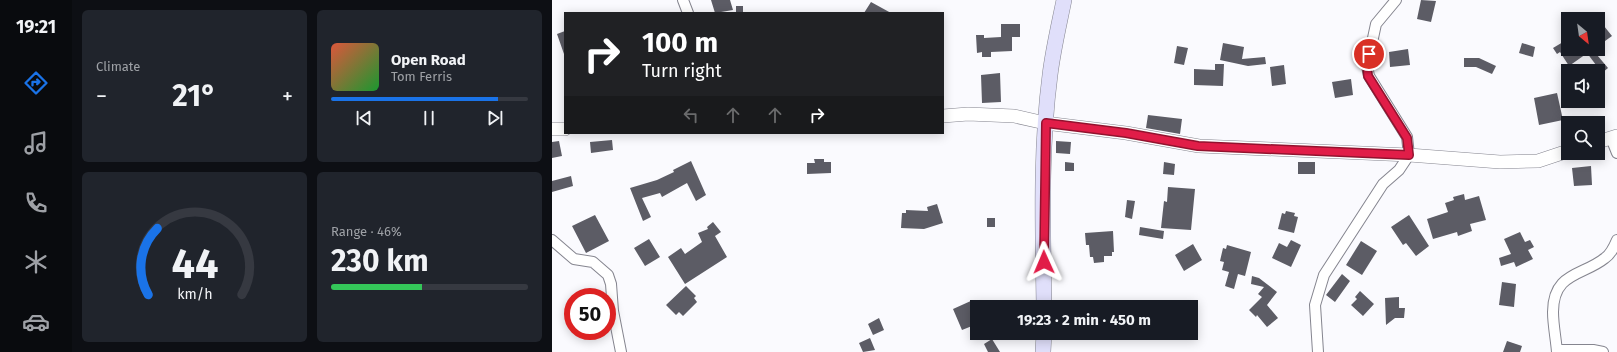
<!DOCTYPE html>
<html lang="en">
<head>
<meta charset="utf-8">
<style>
	:root { --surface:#171b24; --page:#20242c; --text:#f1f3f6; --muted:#9ea1a6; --line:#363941; --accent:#1a73e8 }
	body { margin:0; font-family:"Fira Sans",sans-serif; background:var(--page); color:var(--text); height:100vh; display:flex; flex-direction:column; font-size:15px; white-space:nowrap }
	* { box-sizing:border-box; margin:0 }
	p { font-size:13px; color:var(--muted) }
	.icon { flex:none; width:22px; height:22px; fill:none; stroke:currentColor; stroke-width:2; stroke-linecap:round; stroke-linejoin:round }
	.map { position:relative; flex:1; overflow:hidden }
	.details { display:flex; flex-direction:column; gap:10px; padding:10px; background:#0d0f14; width:480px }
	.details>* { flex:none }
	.top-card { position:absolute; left:12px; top:12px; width:380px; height:122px; border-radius:0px; box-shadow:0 2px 10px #0003; background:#202124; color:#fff; overflow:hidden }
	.needle { width:26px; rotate:151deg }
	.controls { position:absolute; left:1009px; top:12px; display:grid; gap:8px }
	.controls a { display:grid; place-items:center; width:44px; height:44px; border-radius:0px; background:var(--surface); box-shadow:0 2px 10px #0003; font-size:20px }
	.speed { position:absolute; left:12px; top:288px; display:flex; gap:8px; font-size:20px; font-weight:700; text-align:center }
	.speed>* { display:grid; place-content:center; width:52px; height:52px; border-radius:50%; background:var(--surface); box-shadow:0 2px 10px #0003; line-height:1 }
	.speed .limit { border:6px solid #d22; background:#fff; color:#111 }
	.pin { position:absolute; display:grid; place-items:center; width:34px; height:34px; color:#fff; margin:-17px; border:2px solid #fff; border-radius:50%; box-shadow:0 1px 4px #0007 }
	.me { position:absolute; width:44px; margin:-22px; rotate:359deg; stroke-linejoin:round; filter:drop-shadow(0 0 3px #0008) }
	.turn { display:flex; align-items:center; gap:14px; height:84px; padding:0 12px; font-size:18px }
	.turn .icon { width:52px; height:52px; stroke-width:2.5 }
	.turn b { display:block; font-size:28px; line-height:34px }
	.lanes { display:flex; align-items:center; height:38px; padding:0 12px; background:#0003; justify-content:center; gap:20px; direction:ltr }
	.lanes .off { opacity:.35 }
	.big { font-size:30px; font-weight:700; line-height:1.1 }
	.details .widget { flex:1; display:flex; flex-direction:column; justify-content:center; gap:6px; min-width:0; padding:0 14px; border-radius:6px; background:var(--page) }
	.details .dial { align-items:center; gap:0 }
	.dial svg { height:104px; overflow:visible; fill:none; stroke:var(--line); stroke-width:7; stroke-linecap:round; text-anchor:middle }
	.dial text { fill:var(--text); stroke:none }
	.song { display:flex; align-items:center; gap:12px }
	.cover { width:48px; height:48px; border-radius:6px; background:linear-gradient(135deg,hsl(10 70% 55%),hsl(130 70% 35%)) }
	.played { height:4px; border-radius:2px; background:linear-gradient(90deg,var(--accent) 85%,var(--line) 85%) }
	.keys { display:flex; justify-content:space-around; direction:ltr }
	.heat { display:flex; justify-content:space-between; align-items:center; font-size:22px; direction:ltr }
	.charge { height:6px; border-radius:3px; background:linear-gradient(90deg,#34c759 46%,var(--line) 0) }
	.details .tiles { flex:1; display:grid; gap:10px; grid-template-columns:repeat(2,1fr) }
	.trip { position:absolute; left:418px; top:300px; width:228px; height:40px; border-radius:0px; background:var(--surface); box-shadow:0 2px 10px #0003; font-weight:700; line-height:40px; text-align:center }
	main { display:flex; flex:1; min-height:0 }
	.menu { display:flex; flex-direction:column; width:72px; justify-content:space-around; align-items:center; background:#090b0e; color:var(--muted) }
	.menu .icon { width:28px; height:28px }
	.menu .on { color:var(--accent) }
	.menu b { font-size:18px; color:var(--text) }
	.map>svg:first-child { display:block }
	.building { fill:#5c5c65 }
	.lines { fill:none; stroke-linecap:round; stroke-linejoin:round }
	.minor-casing { stroke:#85858f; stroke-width:12 }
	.tertiary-casing { stroke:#85858f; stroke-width:14 }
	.secondary-casing { stroke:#85858f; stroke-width:16 }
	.minor { stroke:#fff; stroke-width:10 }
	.tertiary { stroke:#fff; stroke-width:13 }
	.secondary { stroke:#e0dffa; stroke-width:15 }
	.route-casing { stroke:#92132f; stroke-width:10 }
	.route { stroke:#e11d48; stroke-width:7 }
</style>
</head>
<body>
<main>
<nav class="menu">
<b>19:21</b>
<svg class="icon on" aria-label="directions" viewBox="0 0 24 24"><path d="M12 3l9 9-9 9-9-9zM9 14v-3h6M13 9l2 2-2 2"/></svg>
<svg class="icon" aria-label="music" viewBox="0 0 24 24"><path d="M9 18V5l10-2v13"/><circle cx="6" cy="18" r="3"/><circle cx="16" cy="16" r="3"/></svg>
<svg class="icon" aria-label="phone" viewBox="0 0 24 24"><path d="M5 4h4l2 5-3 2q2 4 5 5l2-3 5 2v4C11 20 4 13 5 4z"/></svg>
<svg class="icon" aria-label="climate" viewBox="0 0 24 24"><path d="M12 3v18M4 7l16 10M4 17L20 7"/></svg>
<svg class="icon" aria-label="car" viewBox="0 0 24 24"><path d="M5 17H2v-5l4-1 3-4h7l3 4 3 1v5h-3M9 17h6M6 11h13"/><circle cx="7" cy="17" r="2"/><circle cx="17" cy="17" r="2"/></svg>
</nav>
<section class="details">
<div class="tiles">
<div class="widget"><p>Climate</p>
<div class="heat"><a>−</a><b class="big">21°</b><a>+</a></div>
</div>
<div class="widget">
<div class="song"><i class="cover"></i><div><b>Open Road</b><p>Tom Ferris</p></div></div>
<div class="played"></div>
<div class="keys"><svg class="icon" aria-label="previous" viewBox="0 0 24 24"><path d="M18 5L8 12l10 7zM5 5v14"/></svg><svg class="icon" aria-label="pause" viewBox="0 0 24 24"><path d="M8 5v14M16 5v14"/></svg><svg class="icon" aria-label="next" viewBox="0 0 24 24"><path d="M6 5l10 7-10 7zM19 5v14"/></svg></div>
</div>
<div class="widget dial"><svg viewBox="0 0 100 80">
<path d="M14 69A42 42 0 1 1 86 69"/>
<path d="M14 69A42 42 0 0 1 21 18" stroke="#1a73e8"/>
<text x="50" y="56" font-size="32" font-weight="700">44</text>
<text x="50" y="72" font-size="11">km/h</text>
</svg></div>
<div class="widget"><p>Range · 46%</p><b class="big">230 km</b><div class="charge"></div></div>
</div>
</section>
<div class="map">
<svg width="1065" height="352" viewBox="0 0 1065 352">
	<rect width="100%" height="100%" fill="#fafafe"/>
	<!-- building -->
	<path class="building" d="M159,0H178L181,10L163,13Z
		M869,0L884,1L879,22L865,19Z
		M319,2L339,13H312Z
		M184,6H191V13H184Z
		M449,24H468V37H460V51L439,52V57H430V52L425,53L424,35H432V38L449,37Z
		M1052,26L1060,36L1046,46V30Z
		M13,31V54H12L5,34Z
		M1016,39V49H1031L1034,54L1017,66L1008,52L1005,54L1001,48Z
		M671,43L692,47L690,59L713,57L714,64L696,66L668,60Z
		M970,43L983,47L981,57L967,53Z
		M625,46L636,48L632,65L622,63Z
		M856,49L858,65L838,67L837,52Z
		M1040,49L1056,68L1050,73L1035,53Z
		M912,58H927L944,66L940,74L924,67H912Z
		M663,64H672L671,86L642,85V69L663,70Z
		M732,65L734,84L720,86L718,67Z
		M448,73L449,102L430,103L429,75Z
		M799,79L801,95L783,98L780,82Z
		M1005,93L1011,120L987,125L982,98Z
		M596,115L630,119L628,134L594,128Z
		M60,140L61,150L39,153L38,142Z
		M7,141L10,156L0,158V142Z
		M504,141L519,142L518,154L504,153Z
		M262,159H272V162H279V173L255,174V163H263Z
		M139,161L154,195L144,201L135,183L110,197L108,193L90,198L99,217L91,221L78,188L105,180L122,172L121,170Z
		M513,162L522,163V171H513Z
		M612,162L623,164L622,175L611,174Z
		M746,162H763V174H746Z
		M1039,166L1040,185L1022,186L1020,168Z
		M19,176L21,186L0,192V181Z
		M616,187L643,189L639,230L609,228L612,201L615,202Z
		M912,194L913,200L927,196L934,220L918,224L920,231L906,236L905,232L881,239L875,219L896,212L893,203L902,200L901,197Z
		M575,200L583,201L580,219L573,217Z
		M385,204L391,223L372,229L349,228L350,213H354V210L376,211L375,207Z
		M734,211L743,213L742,216L746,217L742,233L726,229L730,213L733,214Z
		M43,215L57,241L34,253L20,226Z
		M857,215L877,246L864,256L854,243L851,245L839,227Z
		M435,218H443V227H435Z
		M161,222L169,232L163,236L175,257L133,284L116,257L129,248L133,254L150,242L146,233L156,229L155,227Z
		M588,227L612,231L611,239L587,235Z
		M561,231L562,252H560V256H552V262L542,263L541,257H538L537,245H534L533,233Z
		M968,232L973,242L978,240L982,247L976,250L981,259L964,267L962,262L949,266L947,258L959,254L952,239Z
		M97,239L108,257L93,266L82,248Z
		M739,240L749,245L739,267L720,258L727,243L735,247Z
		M809,241L825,251L810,275L794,265Z
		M641,244L650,260L632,271L623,255Z
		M675,245L699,252L693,276L686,274L682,289L673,286L677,272L670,270L672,262L668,261L671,248L674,249Z
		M790,274L798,281L783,302L774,295Z
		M700,276L707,278L725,292L715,305L726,318L715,327L705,315L704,317L697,310L710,297L706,294L712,287L699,284Z
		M950,282L964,284L962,307L947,305Z
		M134,286L144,296L142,298L145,302L131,316L127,312L124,315L114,305Z
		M808,291L822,304L811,316L799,305L805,299L803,297Z
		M847,297V308H853L852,318H843L834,325L833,298Z
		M421,300L425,309V324L410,330L401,309Z
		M327,318L332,330L321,335L316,324Z
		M318,338L323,350L311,352L307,343Z
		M440,339L448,352H436L432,344Z
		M955,341L970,346L968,352H951Z"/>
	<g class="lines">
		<!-- minor casing -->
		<g class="minor-casing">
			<path id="minor" d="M131,0L136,13
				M1059,138L1065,153
				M0,240L22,259L41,262L56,275L59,284L61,311L69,352
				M1005,350H1041L1051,352
				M766,352L763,305L772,275L831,184L847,170L857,155L855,137L817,76L815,66L824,24L844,0
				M1005,352C1004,339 1001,325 1001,312C1001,272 1031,276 1053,258C1059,254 1062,247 1065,240"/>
		</g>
		<!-- tertiary casing -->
		<g class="tertiary-casing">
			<path id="tertiary" d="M391,116L416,114L462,116L493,123L574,133L647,146L857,155L948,162L986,161L1016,151
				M0,129H13
				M1046,142L1065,136"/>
		</g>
		<!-- secondary casing -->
		<g class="secondary-casing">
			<path id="secondary" d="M492,307C491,230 488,152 498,75C501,50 507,25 512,0
				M491,352L492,333"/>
		</g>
		<!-- minor -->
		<use href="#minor" class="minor"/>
		<!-- tertiary -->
		<use href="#tertiary" class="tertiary"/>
		<!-- secondary -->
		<use href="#secondary" class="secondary"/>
	</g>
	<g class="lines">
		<!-- route casing -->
		<g class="route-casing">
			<path id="route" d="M492,262L494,123L574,133L646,146L857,155L855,138L816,76L815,66L817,54"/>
		</g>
		<!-- route -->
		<use href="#route" class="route"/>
	</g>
</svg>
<div class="controls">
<a><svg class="needle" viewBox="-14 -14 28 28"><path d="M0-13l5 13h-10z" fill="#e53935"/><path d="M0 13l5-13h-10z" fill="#9ea1a6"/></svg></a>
<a><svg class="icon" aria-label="sound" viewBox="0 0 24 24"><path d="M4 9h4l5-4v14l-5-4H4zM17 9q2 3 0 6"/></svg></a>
<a><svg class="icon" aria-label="search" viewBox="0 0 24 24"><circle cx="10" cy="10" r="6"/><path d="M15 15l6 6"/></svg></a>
</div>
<div class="speed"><div class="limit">50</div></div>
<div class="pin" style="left:817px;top:54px;background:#d93025"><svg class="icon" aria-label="arrive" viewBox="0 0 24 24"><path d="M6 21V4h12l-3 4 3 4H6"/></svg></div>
<svg class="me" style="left:492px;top:262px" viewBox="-20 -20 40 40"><path d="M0-17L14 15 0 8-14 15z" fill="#e11d48" stroke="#fff" stroke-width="4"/></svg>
<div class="trip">19:23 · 2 min · 450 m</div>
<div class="top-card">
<div class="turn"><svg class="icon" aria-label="right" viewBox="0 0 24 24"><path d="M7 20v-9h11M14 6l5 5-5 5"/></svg><div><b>100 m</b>Turn right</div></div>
<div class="lanes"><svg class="icon off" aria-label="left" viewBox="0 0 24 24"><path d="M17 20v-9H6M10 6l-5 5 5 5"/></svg><svg class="icon off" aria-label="ahead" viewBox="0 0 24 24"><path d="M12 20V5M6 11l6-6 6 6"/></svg><svg class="icon off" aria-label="ahead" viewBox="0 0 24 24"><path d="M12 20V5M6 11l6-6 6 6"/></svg><svg class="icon" aria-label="right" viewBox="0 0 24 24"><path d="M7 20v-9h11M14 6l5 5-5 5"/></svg></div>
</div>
</div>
</main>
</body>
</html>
